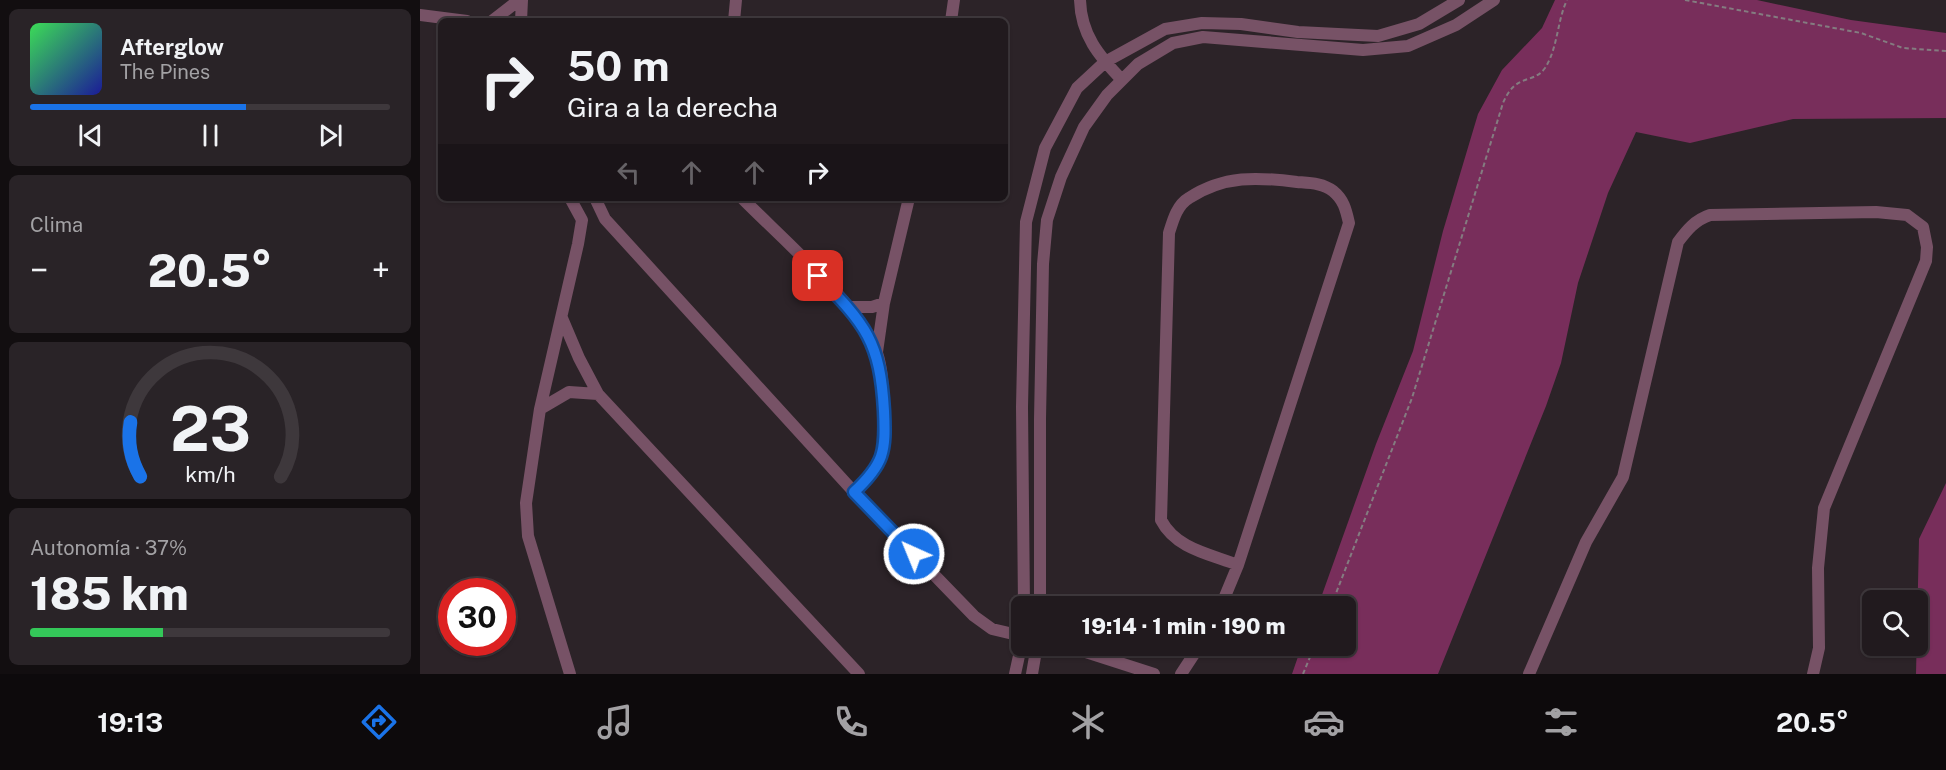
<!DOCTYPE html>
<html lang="es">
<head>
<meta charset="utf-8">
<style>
	:root { --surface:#211a1e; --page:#292327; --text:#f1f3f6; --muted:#a2a1a4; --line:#3e383c; --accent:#1a73e8 }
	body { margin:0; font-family:"Public Sans",sans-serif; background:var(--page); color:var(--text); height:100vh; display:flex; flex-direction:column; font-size:22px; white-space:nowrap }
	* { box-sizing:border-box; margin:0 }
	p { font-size:20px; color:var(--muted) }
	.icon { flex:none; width:33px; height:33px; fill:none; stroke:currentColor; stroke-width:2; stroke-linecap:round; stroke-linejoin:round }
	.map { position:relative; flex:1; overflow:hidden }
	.drawer { display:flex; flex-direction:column; gap:9px; padding:9px; background:#120e10; width:420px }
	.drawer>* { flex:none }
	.banner { position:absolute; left:18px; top:18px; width:570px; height:183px; border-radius:9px; box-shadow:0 2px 4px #0004,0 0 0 2px var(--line); background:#211a1e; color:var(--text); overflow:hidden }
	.fabs { position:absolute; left:1442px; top:590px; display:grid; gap:12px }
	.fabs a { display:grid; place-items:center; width:66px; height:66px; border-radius:9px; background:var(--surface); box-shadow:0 2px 4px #0004,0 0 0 2px var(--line); font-size:30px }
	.speed { position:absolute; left:18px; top:578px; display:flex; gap:12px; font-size:30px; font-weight:700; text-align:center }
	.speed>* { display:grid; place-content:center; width:78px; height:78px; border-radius:50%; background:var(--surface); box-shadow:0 2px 4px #0004,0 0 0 2px var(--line); line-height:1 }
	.speed .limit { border:9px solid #d22; background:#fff; color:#111 }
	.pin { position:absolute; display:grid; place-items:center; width:51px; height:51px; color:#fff; margin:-26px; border-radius:12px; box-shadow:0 3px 9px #0006 }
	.me { position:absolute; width:66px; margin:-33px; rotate:316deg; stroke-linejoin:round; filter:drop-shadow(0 0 4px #0008) }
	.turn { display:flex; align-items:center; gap:21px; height:126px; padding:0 30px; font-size:27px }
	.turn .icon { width:78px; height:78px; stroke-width:2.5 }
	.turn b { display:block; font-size:42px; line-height:51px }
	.lanes { display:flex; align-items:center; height:57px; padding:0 30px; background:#0003; justify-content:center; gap:30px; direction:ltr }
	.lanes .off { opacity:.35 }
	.big { font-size:45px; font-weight:800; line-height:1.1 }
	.drawer .tile { flex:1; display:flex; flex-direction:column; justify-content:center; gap:9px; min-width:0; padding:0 21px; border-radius:9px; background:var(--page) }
	.drawer .dial { align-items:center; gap:0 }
	.dial svg { height:156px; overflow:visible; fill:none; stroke:var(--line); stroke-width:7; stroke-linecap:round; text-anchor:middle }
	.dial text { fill:var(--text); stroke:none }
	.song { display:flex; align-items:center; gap:18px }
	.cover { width:72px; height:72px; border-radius:9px; background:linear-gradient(135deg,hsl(130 70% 55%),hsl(240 70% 35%)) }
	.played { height:6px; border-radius:3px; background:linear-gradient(90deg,var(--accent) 60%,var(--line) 60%) }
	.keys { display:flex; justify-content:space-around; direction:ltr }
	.heat { display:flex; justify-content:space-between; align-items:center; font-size:33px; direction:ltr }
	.charge { height:9px; border-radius:4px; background:linear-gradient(90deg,#34c759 37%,var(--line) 0) }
	.trip { position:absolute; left:591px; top:596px; width:345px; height:60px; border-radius:9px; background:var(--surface); box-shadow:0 2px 4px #0004,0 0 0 2px var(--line); font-weight:800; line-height:60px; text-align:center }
	.menu { display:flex; height:96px; justify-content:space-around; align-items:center; background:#0d0a0c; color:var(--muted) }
	.menu .icon { width:42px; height:42px }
	.menu .current { color:var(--accent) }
	.menu b { font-size:27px; color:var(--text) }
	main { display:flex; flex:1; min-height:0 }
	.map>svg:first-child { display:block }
	.green { fill:#782e5b }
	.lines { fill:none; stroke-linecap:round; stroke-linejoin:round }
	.path { stroke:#847c80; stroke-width:2; stroke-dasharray:4.5 3; stroke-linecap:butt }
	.minor { stroke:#775266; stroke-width:12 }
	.route-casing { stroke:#114b97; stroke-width:15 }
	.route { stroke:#1a73e8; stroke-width:10 }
</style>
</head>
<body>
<main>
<section class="drawer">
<div class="tile">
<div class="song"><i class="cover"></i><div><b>Afterglow</b><p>The Pines</p></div></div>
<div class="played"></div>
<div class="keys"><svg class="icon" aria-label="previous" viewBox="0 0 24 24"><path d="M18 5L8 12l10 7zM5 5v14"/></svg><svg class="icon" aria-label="pause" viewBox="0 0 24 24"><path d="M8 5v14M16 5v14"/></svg><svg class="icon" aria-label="next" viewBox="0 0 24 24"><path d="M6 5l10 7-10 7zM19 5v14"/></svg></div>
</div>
<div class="tile"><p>Clima</p>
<div class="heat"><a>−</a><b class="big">20.5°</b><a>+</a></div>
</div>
<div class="tile dial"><svg viewBox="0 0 100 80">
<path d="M14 69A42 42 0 1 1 86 69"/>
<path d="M14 69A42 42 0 0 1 9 41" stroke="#1a73e8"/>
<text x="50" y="56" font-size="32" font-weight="700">23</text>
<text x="50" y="72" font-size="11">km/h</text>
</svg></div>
<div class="tile"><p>Autonomía · 37%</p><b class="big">185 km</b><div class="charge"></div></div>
</section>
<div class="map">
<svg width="1526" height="674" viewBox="0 0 1526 674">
	<rect width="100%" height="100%" fill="#2c2328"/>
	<!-- green -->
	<path class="green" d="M1135,0H1337L1431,20L1526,33V118L1373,119L1270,143L1216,132L1188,193L1158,283L1141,363L1126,406L1018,674H872L882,645H926V606H898L956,444L993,351L1023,231L1058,114L1082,70L1122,28Z
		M1526,483V674H1496L1499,539Z"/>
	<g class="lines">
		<!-- path -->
		<path class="path" d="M1265,0L1441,33L1483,48L1526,51
			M911,606L992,398L1083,103C1096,72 1113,85 1125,68C1138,48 1137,21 1147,0
			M883,674L895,645"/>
		<!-- minor -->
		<path class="minor" d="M660,0C661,35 679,56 702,80
			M0,15L47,21
			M72,21L99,0
			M101,21L102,0
			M314,21L316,0
			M531,21L534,0
			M175,198L185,219L434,492L554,616L572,629L602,636
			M322,198C358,235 441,306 457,353C463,371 463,392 464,412C466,453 464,464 434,492
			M429,307H452L464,303
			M142,318L159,358L178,394L439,674
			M457,352L464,303L489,198
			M120,409L149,392L178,394
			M604,606L602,407L606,222L625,148L657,88L685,62L745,29L782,23L821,24L878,32L958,36L999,24L1039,0
			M620,606V419L623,264L627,220L641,177L664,127L687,95L718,64L753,43L783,37L943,50L988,46L1036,25L1074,0
			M801,606L818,565L929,223C926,210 924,200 913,191C903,183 889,183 877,182C838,177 804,175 769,198C757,205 753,220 749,233L741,520C756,549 790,554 818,565
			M644,645L734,674
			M150,674L108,536L106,503L120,409L158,244L162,220L150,198
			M595,674L602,642
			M612,674L617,645
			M761,674L780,645
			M1109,674L1166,542L1203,477L1258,242C1267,230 1275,220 1290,215L1456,212L1487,215L1503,227L1507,247L1506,261L1404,508L1398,568L1399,648L1393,674"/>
	</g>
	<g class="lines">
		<!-- route casing -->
		<g class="route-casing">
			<path id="route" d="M398,276C446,325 460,341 464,411C466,452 464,464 434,492L494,554"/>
		</g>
		<!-- route -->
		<use href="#route" class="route"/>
	</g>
</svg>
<div class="fabs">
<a><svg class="icon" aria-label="search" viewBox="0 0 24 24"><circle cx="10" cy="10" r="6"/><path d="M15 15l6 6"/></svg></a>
</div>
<div class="speed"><div class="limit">30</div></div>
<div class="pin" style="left:398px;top:276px;background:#d93025"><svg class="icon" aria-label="arrive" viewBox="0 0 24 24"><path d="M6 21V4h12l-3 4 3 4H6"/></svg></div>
<svg class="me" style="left:494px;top:554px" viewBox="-20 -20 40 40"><circle r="17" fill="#1a73e8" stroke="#fff" stroke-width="3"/><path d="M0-11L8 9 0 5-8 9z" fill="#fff"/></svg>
<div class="trip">19:14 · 1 min · 190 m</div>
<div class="banner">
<div class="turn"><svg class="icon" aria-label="right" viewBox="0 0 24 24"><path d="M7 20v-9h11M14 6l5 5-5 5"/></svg><div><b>50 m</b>Gira a la derecha</div></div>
<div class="lanes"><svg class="icon off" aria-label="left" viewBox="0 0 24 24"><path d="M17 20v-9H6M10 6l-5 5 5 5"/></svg><svg class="icon off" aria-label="ahead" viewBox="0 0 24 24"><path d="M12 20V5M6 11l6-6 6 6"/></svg><svg class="icon off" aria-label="ahead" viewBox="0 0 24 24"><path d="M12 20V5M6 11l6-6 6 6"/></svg><svg class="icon" aria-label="right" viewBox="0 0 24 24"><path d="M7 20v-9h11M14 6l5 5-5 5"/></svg></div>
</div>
</div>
</main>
<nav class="menu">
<b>19:13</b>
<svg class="icon current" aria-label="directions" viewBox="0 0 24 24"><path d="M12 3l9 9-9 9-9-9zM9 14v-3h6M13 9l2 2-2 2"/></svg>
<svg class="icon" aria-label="music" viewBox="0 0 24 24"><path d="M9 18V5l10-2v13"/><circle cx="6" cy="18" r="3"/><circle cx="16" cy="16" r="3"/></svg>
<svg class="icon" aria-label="phone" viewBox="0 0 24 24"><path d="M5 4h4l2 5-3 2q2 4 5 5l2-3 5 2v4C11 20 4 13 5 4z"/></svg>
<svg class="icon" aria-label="climate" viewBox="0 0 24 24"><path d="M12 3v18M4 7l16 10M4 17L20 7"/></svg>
<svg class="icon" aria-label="car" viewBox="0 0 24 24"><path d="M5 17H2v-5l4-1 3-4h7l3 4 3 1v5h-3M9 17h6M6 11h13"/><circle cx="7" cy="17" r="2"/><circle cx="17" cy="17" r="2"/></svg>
<svg class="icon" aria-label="filters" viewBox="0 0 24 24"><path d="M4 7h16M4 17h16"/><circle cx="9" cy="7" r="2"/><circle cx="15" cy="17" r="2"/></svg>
<b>20.5°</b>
</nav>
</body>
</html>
